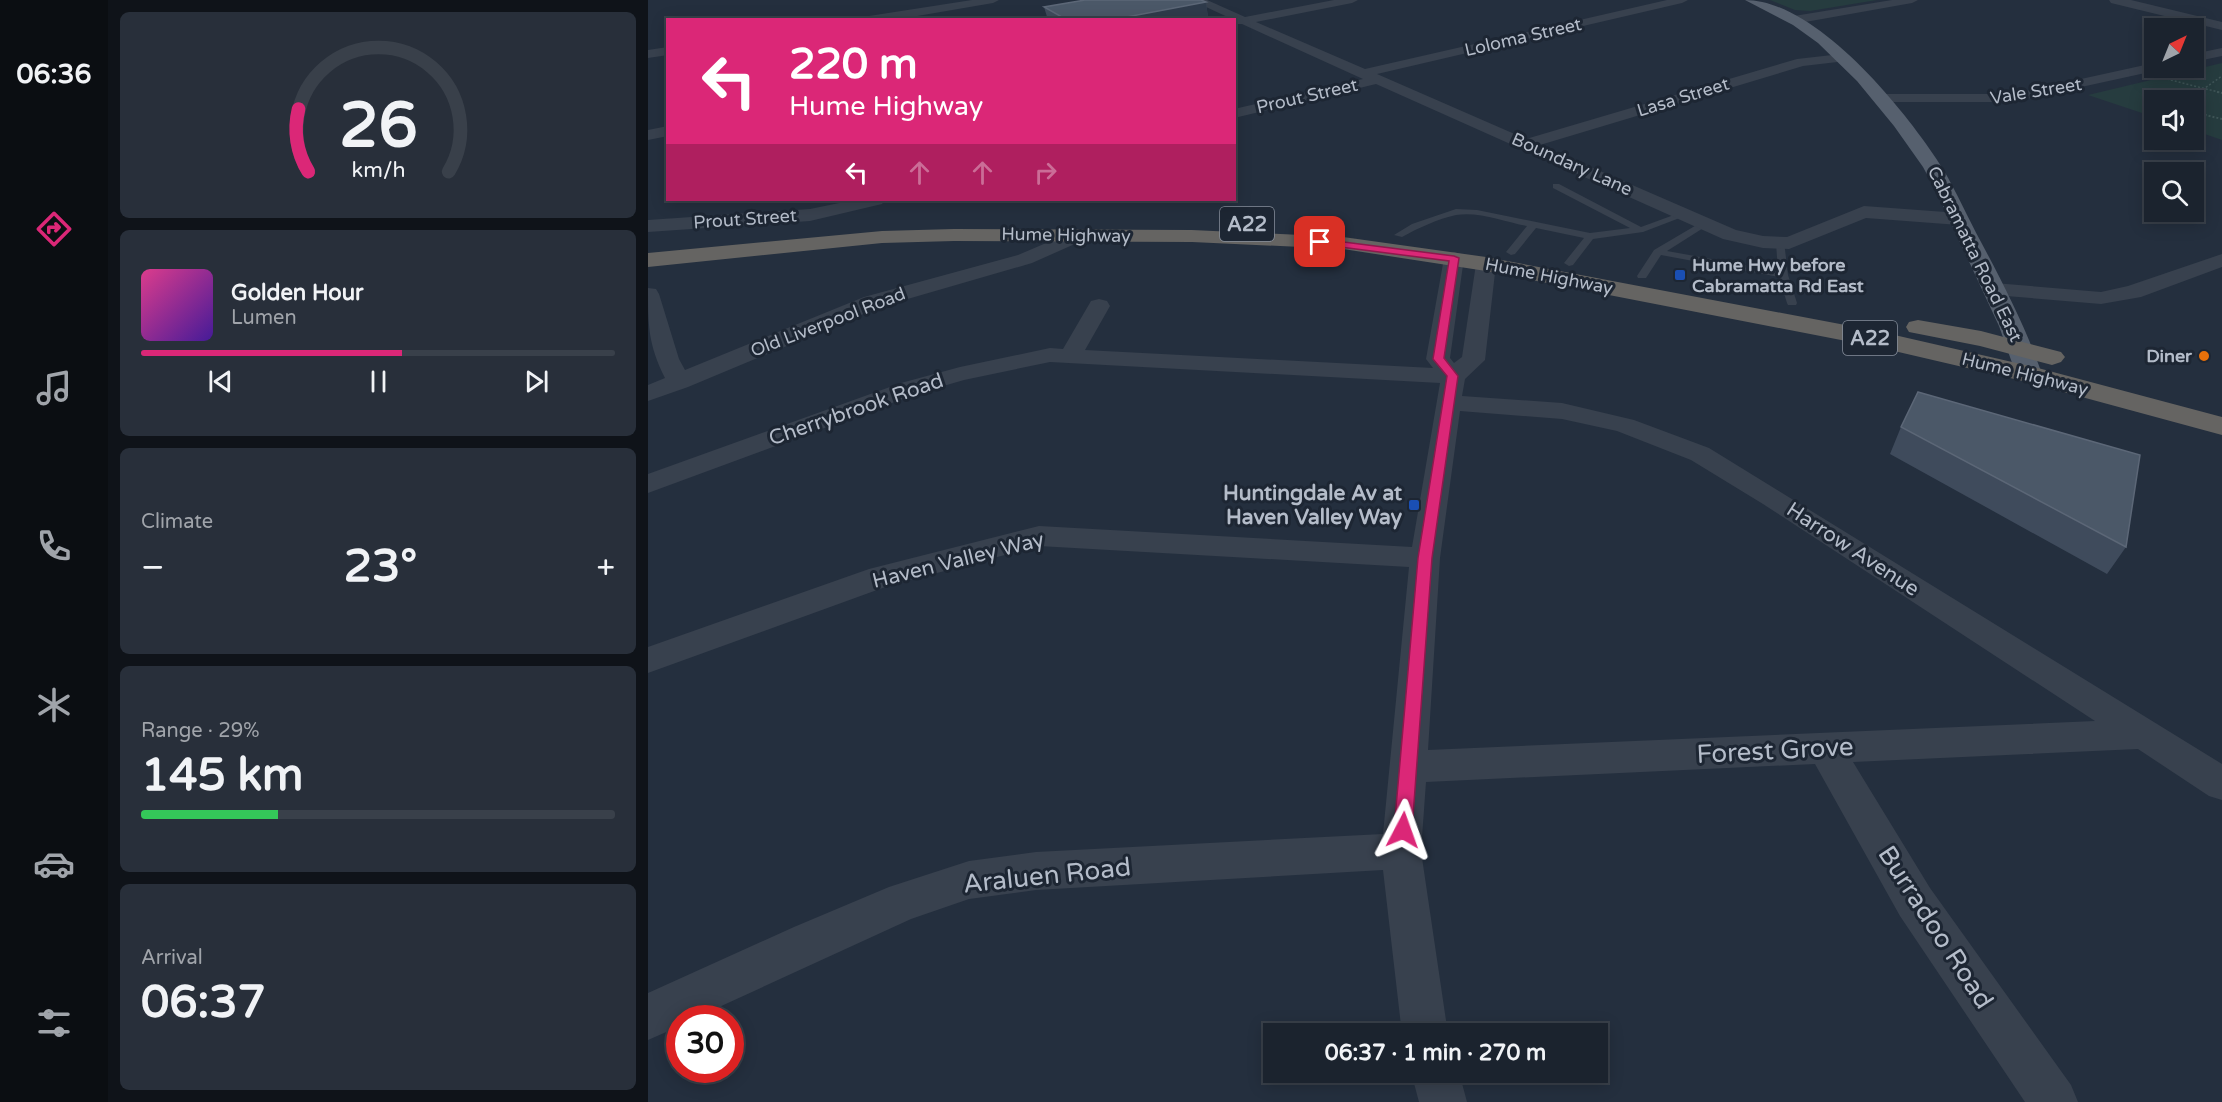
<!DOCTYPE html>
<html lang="en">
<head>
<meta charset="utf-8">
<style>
	:root { --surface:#1b232e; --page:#282f3a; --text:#f1f3f6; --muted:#a0a4aa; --line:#39404a; --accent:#db2777 }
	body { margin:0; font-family:"Varela Round",sans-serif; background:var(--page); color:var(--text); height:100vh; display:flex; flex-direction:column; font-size:22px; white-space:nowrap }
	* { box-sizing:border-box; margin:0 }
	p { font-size:20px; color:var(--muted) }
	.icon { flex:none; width:33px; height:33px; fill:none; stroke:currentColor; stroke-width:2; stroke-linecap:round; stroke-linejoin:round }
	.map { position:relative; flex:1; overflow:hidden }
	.details { display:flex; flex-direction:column; gap:12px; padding:12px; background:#0f1319; width:540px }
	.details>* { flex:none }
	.hud { position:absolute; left:18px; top:18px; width:570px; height:183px; border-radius:0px; box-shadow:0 3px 15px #0003,0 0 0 2px var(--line); background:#db2777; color:#fff; overflow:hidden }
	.needle { width:39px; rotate:43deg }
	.buttons { position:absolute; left:1496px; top:18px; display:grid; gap:12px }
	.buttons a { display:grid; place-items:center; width:60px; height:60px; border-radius:0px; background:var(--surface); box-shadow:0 3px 15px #0003,0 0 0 2px var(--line); font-size:30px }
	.speed { position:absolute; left:18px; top:1005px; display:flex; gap:12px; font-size:30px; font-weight:700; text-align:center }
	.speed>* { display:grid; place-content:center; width:78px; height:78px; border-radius:50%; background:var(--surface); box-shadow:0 3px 15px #0003,0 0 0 2px var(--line); line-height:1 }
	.speed .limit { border:9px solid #d22; background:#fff; color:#111 }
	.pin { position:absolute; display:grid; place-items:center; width:51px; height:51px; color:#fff; margin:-26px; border-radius:12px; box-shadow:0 3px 9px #0006 }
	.me { position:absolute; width:66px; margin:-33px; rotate:4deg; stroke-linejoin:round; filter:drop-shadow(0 0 4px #0008) }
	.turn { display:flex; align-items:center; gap:21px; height:126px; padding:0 24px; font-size:27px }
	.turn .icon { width:78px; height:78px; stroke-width:2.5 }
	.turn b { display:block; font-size:42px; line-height:51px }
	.lanes { display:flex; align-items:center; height:57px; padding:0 24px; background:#0003; justify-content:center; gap:30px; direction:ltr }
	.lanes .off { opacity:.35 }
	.big { font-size:45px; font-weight:700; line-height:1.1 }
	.details .widget { flex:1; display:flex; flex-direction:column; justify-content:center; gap:9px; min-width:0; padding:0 21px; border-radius:9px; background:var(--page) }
	.details .dial { align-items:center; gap:0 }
	.dial svg { height:156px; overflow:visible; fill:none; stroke:var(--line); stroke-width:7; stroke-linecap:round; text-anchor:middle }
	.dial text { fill:var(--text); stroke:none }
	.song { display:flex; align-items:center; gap:18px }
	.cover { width:72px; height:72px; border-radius:9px; background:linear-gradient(135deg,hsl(330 70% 55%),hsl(260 70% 35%)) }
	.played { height:6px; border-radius:3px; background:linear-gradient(90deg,var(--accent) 55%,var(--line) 55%) }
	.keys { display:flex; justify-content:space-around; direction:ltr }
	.heat { display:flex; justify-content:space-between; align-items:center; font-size:33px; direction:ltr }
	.charge { height:9px; border-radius:4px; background:linear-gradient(90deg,#34c759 29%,var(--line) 0) }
	.trip { position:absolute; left:615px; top:1023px; width:345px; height:60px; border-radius:0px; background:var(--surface); box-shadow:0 3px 15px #0003,0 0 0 2px var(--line); font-weight:700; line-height:60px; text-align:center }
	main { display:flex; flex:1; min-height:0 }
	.tabs { display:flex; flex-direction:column; width:108px; justify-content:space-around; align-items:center; background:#0b0e12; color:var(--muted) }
	.tabs .icon { width:42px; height:42px }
	.tabs .current { color:var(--accent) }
	.tabs b { font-size:27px; color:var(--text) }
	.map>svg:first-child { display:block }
	.green { fill:#263c3f }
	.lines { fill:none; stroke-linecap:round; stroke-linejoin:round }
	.path-far1 { stroke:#3f5557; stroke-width:1.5; stroke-dasharray:2 2; stroke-linecap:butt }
	.path { stroke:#3f5557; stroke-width:2; stroke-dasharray:2 2; stroke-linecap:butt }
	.service { fill:#38414e; fill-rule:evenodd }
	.minor { fill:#38414e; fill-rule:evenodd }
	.tertiary { fill:#38414e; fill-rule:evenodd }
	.primary { fill:#56606e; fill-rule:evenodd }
	.trunk { fill:#656462; fill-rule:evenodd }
	.wall { fill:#3f4b5c }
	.shaded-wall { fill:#2f3b4b }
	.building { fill:#4b5868; stroke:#5c6777; stroke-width:1.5 }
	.route { fill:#db2777; stroke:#8e194d; stroke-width:1.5 }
	.transit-dot { fill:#1a4fb4; stroke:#1d2633; stroke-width:2 }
	.food-dot { fill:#e8710a; stroke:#1d2633; stroke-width:2 }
	.labels { text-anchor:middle; stroke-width:6; stroke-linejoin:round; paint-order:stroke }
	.far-street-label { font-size:18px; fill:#b4bcc9; stroke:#1d2633 }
	.far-poi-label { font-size:18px; font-weight:bold; fill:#b4bcc9; stroke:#1d2633; text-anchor:start }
	.shield { fill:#1d2633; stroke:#878f9c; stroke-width:1.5 }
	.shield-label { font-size:20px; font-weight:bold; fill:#b4bcc9 }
	.street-label { font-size:21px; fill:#b4bcc9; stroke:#1d2633 }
	.poi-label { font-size:21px; font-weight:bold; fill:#b4bcc9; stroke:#1d2633; text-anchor:end }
	.near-street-label { font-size:26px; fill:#b4bcc9; stroke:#1d2633 }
</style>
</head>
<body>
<main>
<nav class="tabs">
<b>06:36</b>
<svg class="icon current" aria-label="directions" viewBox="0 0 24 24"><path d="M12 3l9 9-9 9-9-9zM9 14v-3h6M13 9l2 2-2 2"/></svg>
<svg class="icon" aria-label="music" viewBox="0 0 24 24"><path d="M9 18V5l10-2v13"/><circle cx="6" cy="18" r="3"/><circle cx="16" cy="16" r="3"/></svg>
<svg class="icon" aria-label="phone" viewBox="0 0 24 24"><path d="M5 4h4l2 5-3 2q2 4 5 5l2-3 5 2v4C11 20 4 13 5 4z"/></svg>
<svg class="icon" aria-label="climate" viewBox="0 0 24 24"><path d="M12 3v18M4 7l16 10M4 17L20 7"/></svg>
<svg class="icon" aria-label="car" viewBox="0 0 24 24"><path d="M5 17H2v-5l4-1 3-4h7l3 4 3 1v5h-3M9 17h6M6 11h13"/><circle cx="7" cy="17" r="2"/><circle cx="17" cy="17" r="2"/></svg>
<svg class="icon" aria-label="filters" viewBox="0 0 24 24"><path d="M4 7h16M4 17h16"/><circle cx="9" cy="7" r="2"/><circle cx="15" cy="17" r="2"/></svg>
</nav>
<section class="details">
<div class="widget dial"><svg viewBox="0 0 100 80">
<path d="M14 69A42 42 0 1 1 86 69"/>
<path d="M14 69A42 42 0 0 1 9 37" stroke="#db2777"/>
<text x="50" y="56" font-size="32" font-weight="700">26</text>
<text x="50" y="72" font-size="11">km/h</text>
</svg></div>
<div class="widget">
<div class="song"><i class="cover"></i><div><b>Golden Hour</b><p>Lumen</p></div></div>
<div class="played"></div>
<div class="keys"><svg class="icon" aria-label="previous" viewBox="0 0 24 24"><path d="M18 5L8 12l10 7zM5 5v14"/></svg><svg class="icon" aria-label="pause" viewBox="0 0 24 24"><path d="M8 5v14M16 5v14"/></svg><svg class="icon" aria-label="next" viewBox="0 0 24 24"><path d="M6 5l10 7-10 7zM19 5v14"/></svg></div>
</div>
<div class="widget"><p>Climate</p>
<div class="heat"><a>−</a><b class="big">23°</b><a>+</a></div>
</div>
<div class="widget"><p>Range · 29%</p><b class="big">145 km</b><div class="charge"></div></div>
<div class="widget"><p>Arrival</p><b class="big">06:37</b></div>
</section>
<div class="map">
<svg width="1574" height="1102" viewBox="0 0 1574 1102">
	<rect width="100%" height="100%" fill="#242f3e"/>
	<!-- green -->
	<path class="green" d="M1122,0H1229L1162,11L1147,10Z
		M1574,63V140L1545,130V100H1506V117L1440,95Z"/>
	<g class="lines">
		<!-- path-far1 -->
		<path class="path-far1" d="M1519,79L1574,93
			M1543,93L1557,88L1574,76"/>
		<!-- path -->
		<path class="path" d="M1569,92L1574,93
			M1529,100L1549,92
			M1545,112L1574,119"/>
		<!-- service -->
		<path class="service" d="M905,184H911L993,227L1034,212L1042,214L995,232L945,239L925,265L921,266L916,263L936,238L888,228L867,254L863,255L858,252L879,226C858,222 830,211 808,215C790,219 770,228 754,237L746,235L764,224L808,209L829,210L942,233L982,228L905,188Z
			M1057,220L1062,223L1060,225L1019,251L1130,271L1128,243L1136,241L1140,275L1149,303L1148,305H1140L1139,303L1131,277L1013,255L998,278H990L989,276L1006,250Z"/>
		<!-- minor -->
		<path class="minor" d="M324,0H351L345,3L246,20H215L221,16Z
			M543,0H559L597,17L686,0H710L704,3L608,22L717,69L1019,0H1040L1034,3L729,74L878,139L1149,59L1193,54L1200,58L1198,61L1155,66L892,145L1088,230L1115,236L1139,237L1216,206L1311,213L1318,215L1320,219L1318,223L1311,225L1218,218L1141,249L1115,248L1075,239L728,84L586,118V109L715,79L594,24H588L586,20Z
			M1244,0H1270L1264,3L1146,24L1140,20L1146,16Z
			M20,47V55L0,58V50Z
			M1574,48V56L1545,62V54Z
			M1506,63V68H1512L1511,70L1364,102H1233L1226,98L1233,94H1364Z
			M20,126V136L0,140V130Z
			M206,200H237L234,204L162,221L0,232V220L162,209Z
			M431,229L438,231L441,235L438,239L384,263L232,307L40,387L0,401V385L17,378C0,344 0,325 0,288L8,289L11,294L31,359L37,370L216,297L370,255Z
			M806,252L813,254L816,258L802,358L806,363L814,357L828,264L831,260H845L848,264L837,360L817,379L814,396L914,403L986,420L1061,448L1574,764V800L1561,796L1490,749L1205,762L1282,888L1423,1085L1430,1102H1377L1252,916L1167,764L778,782L773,851L800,1034H754L735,870L388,890L321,899L263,919L47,1018H32V1026L0,1040V993L146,927L241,887L321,861L388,852L735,834L761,567L391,546L240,586L0,673V647L221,569L391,526L764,547L792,383L402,362L316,380L271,393L0,493V474L253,383L312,367L402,348L415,349L443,301L451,299L459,301L462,306L437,350L785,368L778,359L796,258L799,254ZM812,411L914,419L969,431L1043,460L1115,504L1447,721L780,750L792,558Z
			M1574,254V267L1493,297L1453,304L1346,295L1339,293L1335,289L1339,285L1346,283L1453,292L1480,286Z
			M763,1072H811L819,1102H771Z"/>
		<!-- tertiary -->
		<path class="tertiary" d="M1461,0H1483L1574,22V30L1463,3Z"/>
		<!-- primary -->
		<path class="primary" d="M1097,0C1169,0 1259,112 1295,169C1309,193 1320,218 1333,242C1356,285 1378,328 1394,374L1390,380L1381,382L1372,380L1368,374L1351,326L1290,195L1275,167L1246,126L1209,81L1170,43L1145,25Z"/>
		<!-- trunk -->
		<path class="trunk" d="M306,229L544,230L695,237L838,257L1229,331L1390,368L1574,417V435L1375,381L1229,347L838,271L695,249L544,242L306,241L234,243L0,267V253L234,231Z
			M1270,320L1333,331L1413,352L1417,357L1413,362L1404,365L1332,346L1261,332L1258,327L1261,322Z"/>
	</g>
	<!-- wall -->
	<path class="wall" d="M558,2L560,18L555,20H400L396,7Z
		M1253,427L1478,547L1459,574L1242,454Z"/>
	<!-- shaded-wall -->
	<path class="shaded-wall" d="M558,2L560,18L555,20H463Z"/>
	<!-- building -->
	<path class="building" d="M437,0H553L558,2L463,20H419L396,7Z
		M1270,392L1492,455L1478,547L1253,427Z"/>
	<!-- route -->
	<path class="route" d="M672,239L806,256L811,258L796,358L810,376L784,558L764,830L761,836L755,838L748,836L746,830L770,558L799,376L785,359L801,261L669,244L667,242Z"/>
	<!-- markers -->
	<g class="transit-dot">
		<rect x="1026" y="269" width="12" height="12" rx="3"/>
		<rect x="760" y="499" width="12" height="12" rx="3"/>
	</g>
	<circle class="food-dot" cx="1556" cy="356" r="6"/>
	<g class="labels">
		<!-- far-street labels -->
		<g class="far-street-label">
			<text transform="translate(875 37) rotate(-13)" y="6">Loloma Street</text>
			<text transform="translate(1388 91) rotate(-9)" y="6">Vale Street</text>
			<text transform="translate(659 96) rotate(-13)" y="6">Prout Street</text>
			<text transform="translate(1035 97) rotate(-17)" y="6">Lasa Street</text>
			<text transform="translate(924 164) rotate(24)" y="6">Boundary Lane</text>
			<text transform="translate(97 219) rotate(-4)" y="6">Prout Street</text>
			<text transform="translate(418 235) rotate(1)" y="6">Hume Highway</text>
			<text transform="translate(1327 254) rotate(64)" y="6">Cabramatta Road East</text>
			<text transform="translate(901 276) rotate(11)" y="6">Hume Highway</text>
			<text transform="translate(180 322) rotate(-21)" y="6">Old Liverpool Road</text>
			<text transform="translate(1377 374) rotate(14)" y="6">Hume Highway</text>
		</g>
		<!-- far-poi labels -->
		<g class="far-poi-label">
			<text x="1044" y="271">Hume Hwy before<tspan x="1044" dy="21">Cabramatta Rd East</tspan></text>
			<text x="1544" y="362" text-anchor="end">Diner</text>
		</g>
		<!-- shield labels -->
		<g class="shield">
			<rect x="572" y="207" width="54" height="34" rx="4.5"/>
			<rect x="1195" y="321" width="54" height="34" rx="4.5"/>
		</g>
		<g class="shield-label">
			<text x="599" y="231">A22</text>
			<text x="1222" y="345">A22</text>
		</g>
		<!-- street labels -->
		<g class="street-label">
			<text transform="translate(208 409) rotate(-19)" y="7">Cherrybrook Road</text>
			<text transform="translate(1205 549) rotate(33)" y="7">Harrow Avenue</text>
			<text transform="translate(310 560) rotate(-14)" y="7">Haven Valley Way</text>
		</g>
		<!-- poi labels -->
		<g class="poi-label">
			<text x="754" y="500">Huntingdale Av at<tspan x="754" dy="24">Haven Valley Way</tspan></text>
		</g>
		<!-- near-street labels -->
		<g class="near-street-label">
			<text transform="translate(1127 750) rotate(-3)" y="9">Forest Grove</text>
			<text transform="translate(399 875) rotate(-6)" y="9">Araluen Road</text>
			<text transform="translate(1288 927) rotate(57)" y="9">Burradoo Road</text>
		</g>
	</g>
</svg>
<div class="buttons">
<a><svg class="needle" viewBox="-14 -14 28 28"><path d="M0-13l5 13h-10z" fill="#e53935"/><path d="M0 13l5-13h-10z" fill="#a0a4aa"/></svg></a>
<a><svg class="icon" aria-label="sound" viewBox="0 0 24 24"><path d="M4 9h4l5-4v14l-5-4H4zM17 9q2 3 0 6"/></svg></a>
<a><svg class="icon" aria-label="search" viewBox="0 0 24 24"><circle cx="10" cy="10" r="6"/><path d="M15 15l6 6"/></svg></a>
</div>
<div class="speed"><div class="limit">30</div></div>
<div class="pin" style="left:672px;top:242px;background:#d93025"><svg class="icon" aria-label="arrive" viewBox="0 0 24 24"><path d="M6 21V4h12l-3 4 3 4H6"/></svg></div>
<svg class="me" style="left:755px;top:830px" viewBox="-20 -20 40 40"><path d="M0-17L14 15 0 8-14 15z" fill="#db2777" stroke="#fff" stroke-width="4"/></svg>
<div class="trip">06:37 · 1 min · 270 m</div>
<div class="hud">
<div class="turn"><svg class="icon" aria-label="left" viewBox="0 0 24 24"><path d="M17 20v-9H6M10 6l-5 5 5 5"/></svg><div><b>220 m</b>Hume Highway</div></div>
<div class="lanes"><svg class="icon" aria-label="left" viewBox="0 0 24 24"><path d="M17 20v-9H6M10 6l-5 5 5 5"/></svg><svg class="icon off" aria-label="ahead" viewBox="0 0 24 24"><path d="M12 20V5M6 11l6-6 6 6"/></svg><svg class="icon off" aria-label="ahead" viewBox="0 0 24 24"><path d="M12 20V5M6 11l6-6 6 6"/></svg><svg class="icon off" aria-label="right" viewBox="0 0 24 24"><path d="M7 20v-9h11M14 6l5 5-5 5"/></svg></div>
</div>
</div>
</main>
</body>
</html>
